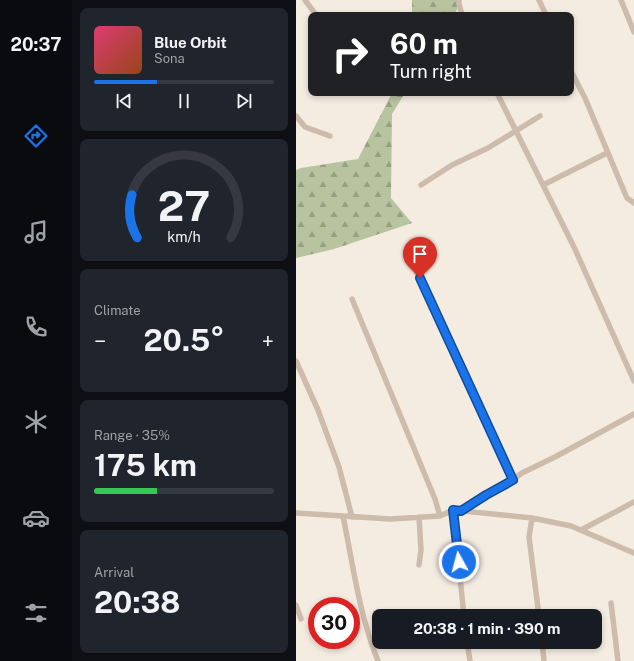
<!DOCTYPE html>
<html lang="en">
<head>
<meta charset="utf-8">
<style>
	:root { --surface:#171b24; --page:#20242c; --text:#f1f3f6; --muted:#9ea1a6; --line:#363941; --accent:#1a73e8 }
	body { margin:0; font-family:"Public Sans",sans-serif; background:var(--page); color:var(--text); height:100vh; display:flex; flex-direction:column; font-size:15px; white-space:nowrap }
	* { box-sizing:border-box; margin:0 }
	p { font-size:13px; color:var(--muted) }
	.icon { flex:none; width:22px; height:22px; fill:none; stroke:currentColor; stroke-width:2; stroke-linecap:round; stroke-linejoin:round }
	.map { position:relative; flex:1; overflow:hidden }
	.panel { display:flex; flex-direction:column; gap:8px; padding:8px; background:#0d0f14; width:224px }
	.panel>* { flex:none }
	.guide { position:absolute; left:12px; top:12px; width:266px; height:84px; border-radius:8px; box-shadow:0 2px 6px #0003; background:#202124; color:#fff; overflow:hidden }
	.speed { position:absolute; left:12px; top:597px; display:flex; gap:8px; font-size:20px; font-weight:700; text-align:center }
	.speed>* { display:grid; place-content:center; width:52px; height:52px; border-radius:50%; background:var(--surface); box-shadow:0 2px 6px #0003; line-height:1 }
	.speed .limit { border:6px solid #d22; background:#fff; color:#111 }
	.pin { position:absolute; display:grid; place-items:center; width:34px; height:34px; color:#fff; margin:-41px -17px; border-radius:50% 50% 50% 0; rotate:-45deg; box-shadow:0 0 4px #0007 }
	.pin .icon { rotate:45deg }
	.me { position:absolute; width:44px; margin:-22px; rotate:353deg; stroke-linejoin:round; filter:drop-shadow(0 0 3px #0008) }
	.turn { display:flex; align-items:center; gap:14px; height:84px; padding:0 16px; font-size:18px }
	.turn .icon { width:52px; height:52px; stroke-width:2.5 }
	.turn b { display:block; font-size:28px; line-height:34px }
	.big { font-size:30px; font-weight:700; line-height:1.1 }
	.panel .card { flex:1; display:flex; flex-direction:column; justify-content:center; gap:6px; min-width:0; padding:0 14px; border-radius:8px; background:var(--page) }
	.panel .dial { align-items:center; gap:0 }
	.dial svg { height:104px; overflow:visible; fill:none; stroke:var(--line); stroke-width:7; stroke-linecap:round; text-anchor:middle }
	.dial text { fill:var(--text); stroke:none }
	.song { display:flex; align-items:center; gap:12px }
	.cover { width:48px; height:48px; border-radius:6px; background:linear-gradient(135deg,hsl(340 70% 55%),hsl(20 70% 35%)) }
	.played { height:4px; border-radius:2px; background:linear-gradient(90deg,var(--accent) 35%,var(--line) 35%) }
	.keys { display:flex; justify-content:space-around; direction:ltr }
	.heat { display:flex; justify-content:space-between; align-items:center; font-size:22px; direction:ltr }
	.charge { height:6px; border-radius:3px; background:linear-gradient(90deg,#34c759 35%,var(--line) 0) }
	.trip { position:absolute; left:76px; top:609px; width:230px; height:40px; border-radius:8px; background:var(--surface); box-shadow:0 2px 6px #0003; font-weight:700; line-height:40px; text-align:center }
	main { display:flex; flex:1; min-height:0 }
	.menu { display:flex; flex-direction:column; width:72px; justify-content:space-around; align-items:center; background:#090b0e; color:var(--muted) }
	.menu .icon { width:28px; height:28px }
	.menu .on { color:var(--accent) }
	.menu b { font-size:18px; color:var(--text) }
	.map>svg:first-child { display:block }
	.forest { fill:url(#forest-firs) }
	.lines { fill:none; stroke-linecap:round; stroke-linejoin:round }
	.street { stroke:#cdbbac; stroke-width:5.5 }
	.route-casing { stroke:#114b97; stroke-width:10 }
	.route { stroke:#1a73e8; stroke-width:7 }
</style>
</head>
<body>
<main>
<nav class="menu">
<b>20:37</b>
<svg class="icon on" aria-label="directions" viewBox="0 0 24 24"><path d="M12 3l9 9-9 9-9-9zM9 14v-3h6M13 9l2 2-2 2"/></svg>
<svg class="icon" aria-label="music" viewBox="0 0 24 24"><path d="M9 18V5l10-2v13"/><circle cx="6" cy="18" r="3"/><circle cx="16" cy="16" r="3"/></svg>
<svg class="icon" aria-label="phone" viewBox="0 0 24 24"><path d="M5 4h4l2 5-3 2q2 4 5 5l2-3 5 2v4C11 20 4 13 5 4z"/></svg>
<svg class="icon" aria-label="climate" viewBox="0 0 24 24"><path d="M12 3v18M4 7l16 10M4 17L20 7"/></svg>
<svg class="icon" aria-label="car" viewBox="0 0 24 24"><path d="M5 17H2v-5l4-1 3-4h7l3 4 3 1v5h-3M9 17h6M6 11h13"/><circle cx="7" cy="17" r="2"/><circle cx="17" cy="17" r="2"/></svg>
<svg class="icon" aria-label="filters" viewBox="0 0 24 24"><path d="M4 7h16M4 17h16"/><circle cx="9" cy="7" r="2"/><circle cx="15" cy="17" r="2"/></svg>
</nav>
<section class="panel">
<div class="card">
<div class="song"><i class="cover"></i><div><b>Blue Orbit</b><p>Sona</p></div></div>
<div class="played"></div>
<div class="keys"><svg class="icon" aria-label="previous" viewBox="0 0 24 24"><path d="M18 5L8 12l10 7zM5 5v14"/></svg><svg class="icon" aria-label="pause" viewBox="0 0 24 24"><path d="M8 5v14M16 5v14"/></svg><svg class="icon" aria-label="next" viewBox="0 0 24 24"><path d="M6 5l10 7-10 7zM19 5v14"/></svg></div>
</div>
<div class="card dial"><svg viewBox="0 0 100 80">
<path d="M14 69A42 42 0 1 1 86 69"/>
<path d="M14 69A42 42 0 0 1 10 36" stroke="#1a73e8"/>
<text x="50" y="56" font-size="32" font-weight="700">27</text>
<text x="50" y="72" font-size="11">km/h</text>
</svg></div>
<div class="card"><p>Climate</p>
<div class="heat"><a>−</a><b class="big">20.5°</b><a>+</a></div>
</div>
<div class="card"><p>Range · 35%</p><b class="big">175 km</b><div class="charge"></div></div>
<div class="card"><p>Arrival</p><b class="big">20:38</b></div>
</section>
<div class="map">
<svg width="338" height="661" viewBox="0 0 338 661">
	<defs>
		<pattern id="forest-firs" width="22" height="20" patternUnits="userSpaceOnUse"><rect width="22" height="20" fill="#b8c4a0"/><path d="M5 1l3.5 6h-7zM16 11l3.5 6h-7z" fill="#97a083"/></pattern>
	</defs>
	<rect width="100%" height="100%" fill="#f4ebe1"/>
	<!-- forest -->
	<path class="forest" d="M116,0H164L159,15H116Z
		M96,93H109L96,114L95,198L116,223L38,249L0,258V170L5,168L62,159Z"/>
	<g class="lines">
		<!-- street -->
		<path class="street" d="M9,0L20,15
			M163,0V4L166,15
			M243,0L250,15
			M325,0L338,32
			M275,71L289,98L328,191L331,198L338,203
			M201,93L278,247L338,381
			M0,116L9,127L34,136
			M125,185L156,165L192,148L244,116
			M247,185L311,153
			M117,264L217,480
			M56,299L139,499L144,516
			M0,361L22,410L43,467L56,517
			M157,510L168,616
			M165,511L190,495L211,484L226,473L259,457L338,414
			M0,513L94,519L144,516L157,510L236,518L275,526L338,553
			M47,516C57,565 63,614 82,661
			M123,517L125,550L123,565
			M236,518L233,537L243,616
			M285,530L338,502
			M315,603L322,661
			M0,605L5,619
			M171,642L174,661
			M246,642L248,661"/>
	</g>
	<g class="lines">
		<!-- route casing -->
		<g class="route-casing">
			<path id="route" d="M124,278L217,480L190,495L165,511L157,510L163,562"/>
		</g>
		<!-- route -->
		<use href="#route" class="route"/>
	</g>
</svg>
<div class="speed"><div class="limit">30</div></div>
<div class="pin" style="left:124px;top:278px;background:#d93025"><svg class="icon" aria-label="arrive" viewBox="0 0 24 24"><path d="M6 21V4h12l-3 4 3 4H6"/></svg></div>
<svg class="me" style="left:163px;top:562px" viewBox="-20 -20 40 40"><circle r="17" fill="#1a73e8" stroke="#fff" stroke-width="3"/><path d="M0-11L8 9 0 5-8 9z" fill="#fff"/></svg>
<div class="trip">20:38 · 1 min · 390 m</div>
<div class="guide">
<div class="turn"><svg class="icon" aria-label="right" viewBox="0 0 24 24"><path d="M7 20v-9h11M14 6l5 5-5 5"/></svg><div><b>60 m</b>Turn right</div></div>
</div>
</div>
</main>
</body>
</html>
